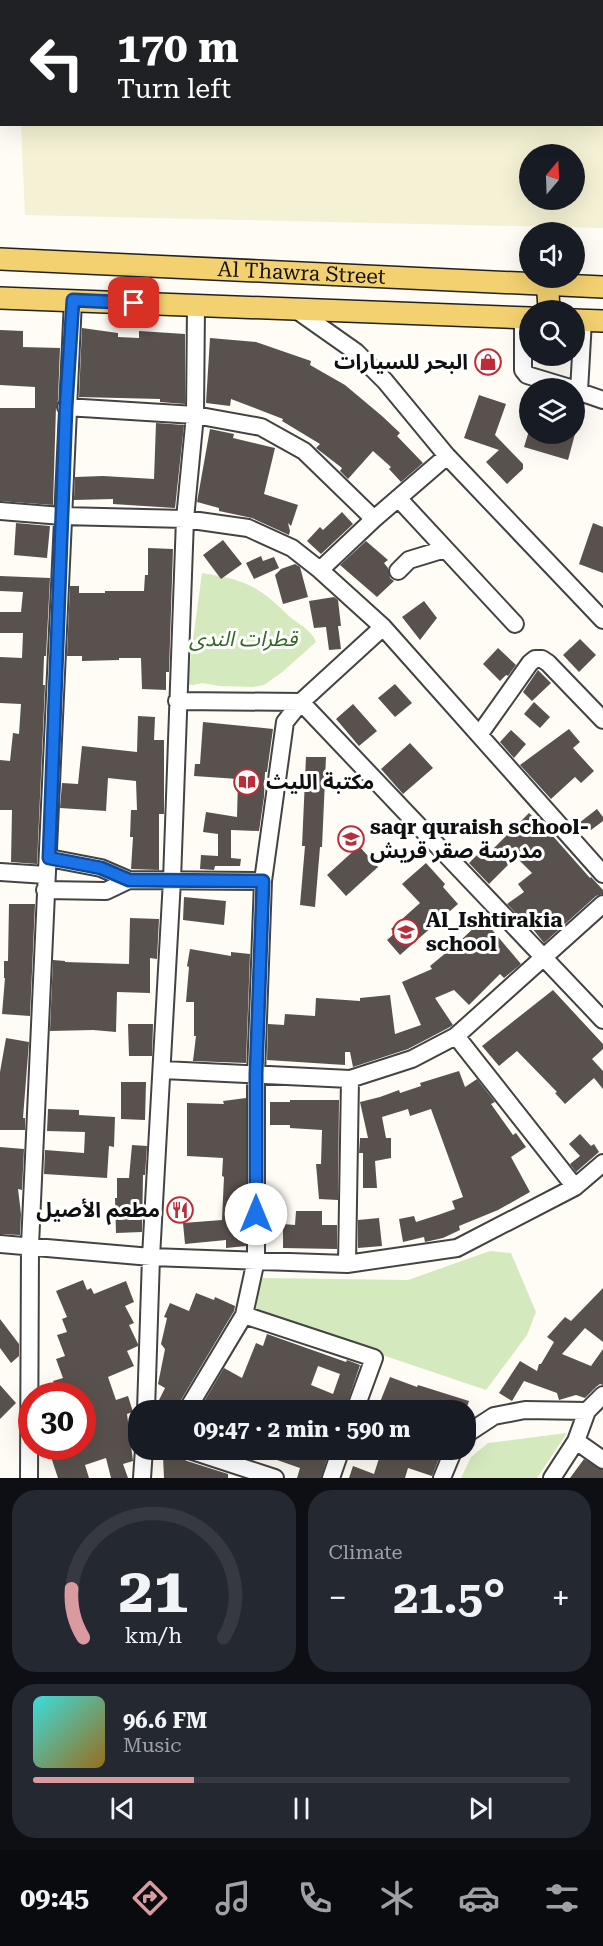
<!DOCTYPE html>
<html lang="en">
<head>
<meta charset="utf-8">
<style>
	:root { --surface:#171b24; --page:#242831; --text:#f1f3f6; --muted:#9ea1a6; --line:#363941; --accent:#d99aa0 }
	body { margin:0; font-family:"Roboto Serif","Noto Sans Arabic",serif; background:var(--page); color:var(--text); height:100vh; display:flex; flex-direction:column; font-size:22px; white-space:nowrap }
	* { box-sizing:border-box; margin:0 }
	p { font-size:20px; color:var(--muted) }
	.icon { flex:none; width:33px; height:33px; fill:none; stroke:currentColor; stroke-width:2; stroke-linecap:round; stroke-linejoin:round }
	.map { position:relative; height:1478px; overflow:hidden }
	.drawer { display:flex; flex-direction:column; gap:12px; padding:12px; background:#0d0f14; flex:1 }
	.drawer>* { flex:none }
	.top-card { position:absolute; left:0px; top:0px; width:603px; height:126px; box-shadow:0 6px 24px #0002; background:#202124; color:#fff; overflow:hidden }
	.needle { width:39px; rotate:19deg }
	.buttons { position:absolute; left:519px; top:144px; display:grid; gap:12px }
	.buttons a { display:grid; place-items:center; width:66px; height:66px; border-radius:50%; background:var(--surface); box-shadow:0 6px 24px #0002; font-size:30px }
	.speed { position:absolute; left:18px; top:1382px; display:flex; gap:12px; font-size:30px; font-weight:700; text-align:center }
	.speed>* { display:grid; place-content:center; width:78px; height:78px; border-radius:50%; background:var(--surface); box-shadow:0 6px 24px #0002; line-height:1 }
	.speed .limit { border:9px solid #d22; background:#fff; color:#111 }
	.pin { position:absolute; display:grid; place-items:center; width:51px; height:51px; color:#fff; margin:-26px; border-radius:12px; box-shadow:0 3px 9px #0006 }
	.me { position:absolute; width:66px; margin:-33px; rotate:0deg; stroke-linejoin:round; filter:drop-shadow(0 0 4px #0008) }
	.turn { display:flex; align-items:center; gap:21px; height:126px; padding:0 18px; font-size:27px }
	.turn .icon { width:78px; height:78px; stroke-width:2.5 }
	.turn b { display:block; font-size:42px; line-height:51px }
	.big { font-size:45px; font-weight:700; line-height:1.1 }
	.drawer .widget { flex:1; display:flex; flex-direction:column; justify-content:center; gap:9px; min-width:0; padding:0 21px; border-radius:24px; background:var(--page) }
	.drawer .dial { align-items:center; gap:0 }
	.dial svg { height:156px; overflow:visible; fill:none; stroke:var(--line); stroke-width:7; stroke-linecap:round; text-anchor:middle }
	.dial text { fill:var(--text); stroke:none }
	.song { display:flex; align-items:center; gap:18px }
	.cover { width:72px; height:72px; border-radius:9px; background:linear-gradient(135deg,hsl(180 70% 55%),hsl(40 70% 35%)) }
	.played { height:6px; border-radius:3px; background:linear-gradient(90deg,var(--accent) 30%,var(--line) 30%) }
	.keys { display:flex; justify-content:space-around; direction:ltr }
	.heat { display:flex; justify-content:space-between; align-items:center; font-size:33px; direction:ltr }
	.drawer .tiles { flex:1; display:grid; gap:12px; grid-template-columns:1fr 1fr }
	.widget:last-child { grid-column:span 2 }
	.trip { position:absolute; left:128px; top:1400px; width:348px; height:60px; border-radius:24px; background:var(--surface); box-shadow:0 6px 24px #0002; font-weight:700; line-height:60px; text-align:center }
	.menu { display:flex; height:96px; justify-content:space-around; align-items:center; background:#090b0e; color:var(--muted) }
	.menu .icon { width:42px; height:42px }
	.menu .on { color:var(--accent) }
	.menu b { font-size:27px; color:var(--text) }
	.map>svg:first-child { display:block }
	.farmland { fill:#f4f1d4; fill-rule:evenodd }
	.green { fill:#d5e9be }
	.building { fill:#59514d; fill-rule:evenodd }
	.lines { fill:none; stroke-linecap:round; stroke-linejoin:round }
	.minor-casing { stroke:#434343; stroke-width:20 }
	.major-casing { stroke:#212121; stroke-width:24 }
	.minor { stroke:#fff; stroke-width:16 }
	.major { stroke:#f3d070; stroke-width:21 }
	.route-casing { stroke:#114b97; stroke-width:15 }
	.route { stroke:#1a73e8; stroke-width:10 }
	.labels { text-anchor:middle; stroke-width:6; stroke-linejoin:round; paint-order:stroke }
	.street-label { font-size:21px; fill:#101010; stroke:#fff }
	.poi-label { font-size:21px; font-weight:bold; fill:#101010; stroke:#fff; text-anchor:start }
	.park-label { font-size:21px; font-style:italic; fill:#326722; stroke:#fff }
</style>
</head>
<body>
<div class="map">
<svg width="603" height="1478" viewBox="0 0 603 1478">
	<rect width="100%" height="100%" fill="#fefcf4"/>
	<!-- farmland -->
	<path class="farmland" d="M82,0H603V228L25,215L21,125L602,124V2L82,1ZM530,154H574V200H530Z"/>
	<!-- green -->
	<path class="green" d="M202,573C227,577 248,581 268,597C276,603 282,610 289,616C299,625 311,629 316,642L281,673L264,685L253,687L220,686L202,683L193,685L187,684Z
		M490,1251L511,1253L536,1312L527,1335L486,1390L332,1338L254,1313L261,1278L408,1280Z
		M567,1433L537,1478H461L471,1457L488,1443Z"/>
	<!-- building -->
	<path class="building" d="M82,328L118,333V337L139,338V331L185,334V404L160,402V399L79,397Z
		M0,330L23,331V347L60,348L58,400L56,407L53,505L0,501V408H35V387L0,385Z
		M210,338L256,342L311,361L310,365L345,385L382,416L400,433L397,436L423,463L401,482L389,469L391,467L373,451L348,479L340,471L342,468L316,448L320,444L282,421L283,419L231,399L230,406L206,403Z
		M479,395L506,404L495,435L523,464V469L507,484L486,462L499,450L464,438Z
		M156,423L184,425L175,508L113,504V499L74,500L75,477L103,476L154,479Z
		M210,429L234,434L233,438L275,448L264,494L298,505L291,526L288,523L290,531L289,535L252,518L219,511V508L197,502Z
		M528,434H575L568,460L524,447Z
		M342,512L353,524L321,554L307,541L320,527L323,530Z
		M16,523L50,526L47,558L14,555Z
		M593,523L603,527V573L579,564Z
		M223,540L242,564L221,579L203,555Z
		M366,541L388,560L384,563L388,568L390,578L394,581L377,597L340,565Z
		M148,548L173,549L169,672H166V690L142,689L141,658H119V660L82,661V656H67L70,586H79V593H105V591H144L145,575H148Z
		M261,556L263,561L274,557L279,568L254,579L246,563Z
		M295,564L300,567L308,597L283,604L275,575L281,569Z
		M0,576L50,578L46,656H44L43,685H45L37,864L11,862L12,810H0V760L10,761L13,733L19,734L21,704L0,703V657L22,658L23,633H0V612H21L23,592L0,591Z
		M334,597L338,600L341,626H338L341,649L329,650L326,627L314,628L309,601Z
		M424,601L437,618L420,640L402,617Z
		M580,639L596,655L579,672L563,655Z
		M498,648L516,665L508,676L506,675L500,681L483,664Z
		M538,670L551,683L532,701L523,692Z
		M395,684L412,703L395,717L378,698Z
		M534,702L550,717L540,728L524,714Z
		M353,704L377,731L359,746L336,719Z
		M138,716L155,717L154,740H164V814H159V870L131,869L133,837H130L131,810H137L136,781L108,778L106,811L60,808L62,783L78,784L82,746L137,752Z
		M203,722L273,729L267,772H265L264,797L259,831L231,830V858L241,859L240,866H215L214,870L200,869L201,855L218,856V834L203,832L206,812L237,817L238,779L194,776L195,764H200Z
		M569,729L580,742L573,748L594,771L581,783L575,777L551,799L520,765Z
		M511,730L526,744L514,758L500,742Z
		M410,743L433,768L403,794L381,769Z
		M306,757H326L322,847H320L315,907L300,905L305,846H302Z
		M597,809L603,817V821L591,830L579,823Z
		M529,813L552,835L590,878L591,877L603,890V894L596,896L544,943L524,918L522,920L507,904L524,892L518,884L532,873L516,857L489,884L469,863L483,849L488,854Z
		M359,846L378,867L346,896L327,875Z
		M426,863L445,884L443,887L458,904L400,955L387,940L395,933L391,929L420,903L402,884Z
		M184,897L226,901L224,925L183,920Z
		M9,904H35L30,1016L2,1014L5,978H4V961H8Z
		M130,918L159,919L157,959L150,958V993L117,992L116,1032L93,1030L50,1031L53,960L65,961V962L129,964Z
		M483,919L521,964L504,978L500,974L469,1005L454,990L435,998L453,1025L450,1027L408,1049L353,1067L350,1052H345V1065L267,1060L268,1024L284,1025L285,1014L315,1016L316,998L360,1001V998L390,995L395,1034L421,1025L402,982L432,969L430,966L459,942Z
		M190,949L231,956V952L250,954L246,1063L193,1061L196,1036H194V1002H186L189,967L187,966Z
		M553,990L603,1044V1049L592,1059L603,1071V1089L594,1078L565,1104L555,1093L557,1092L517,1051L499,1066L482,1046Z
		M128,1024H153L152,1056H129Z
		M6,1038L29,1042L23,1118H25V1130H0V1072Z
		M459,1071L465,1087L477,1079L495,1102L491,1104L513,1135L516,1133L526,1147L511,1157L530,1192L498,1210L459,1226L460,1230L443,1238L425,1242L424,1237L403,1242L399,1219L414,1216L416,1222L438,1215L455,1209L452,1201L463,1197L431,1109L410,1116L408,1109L382,1117L386,1138H391V1158L375,1161L377,1188H363V1153H359L360,1138H368L360,1102L380,1097L399,1090L400,1093L421,1086L420,1083Z
		M121,1082H146L145,1120L121,1119Z
		M246,1098V1246L226,1248V1240L185,1244L183,1223L222,1220L224,1177L222,1176L223,1158L187,1156V1103L224,1104L223,1101Z
		M290,1100H339L338,1200L319,1199L316,1164H321L322,1130L290,1128V1125H270V1102H290Z
		M48,1109L79,1110V1115L115,1117L114,1147L109,1146L107,1178L44,1174L45,1150L84,1153L85,1132L47,1131Z
		M580,1134L591,1146L594,1144L599,1152L576,1172L570,1164L580,1156L569,1144Z
		M132,1145L147,1146L145,1175H143L142,1232L116,1233L115,1198H117V1178H129Z
		M0,1147L24,1149L22,1190L18,1189L21,1214L20,1235L0,1234Z
		M296,1211H322V1225H337V1249L283,1248V1224L295,1225Z
		M379,1218L382,1246L358,1248V1220Z
		M83,1280L87,1290L91,1288L94,1294L126,1281L134,1302L125,1306L134,1323L129,1325L138,1344V1346L127,1351L134,1366L108,1377L116,1400L128,1396L133,1412L127,1414L133,1461L123,1464L128,1478H111L106,1458L85,1465L89,1478H58L50,1454L74,1446H82V1395H58L53,1381L63,1378L56,1359L65,1356L57,1335L67,1332L62,1319L67,1317L56,1291Z
		M603,1288V1342L585,1328L562,1354L591,1366L603,1349V1385L600,1384L596,1387L585,1398L576,1395L559,1400L557,1393L524,1381L512,1401L499,1393L520,1361L537,1371L539,1364H541L554,1342L547,1337L565,1317L571,1321Z
		M196,1293L214,1300L215,1297L235,1306L234,1311L175,1410L158,1402L165,1388L158,1384L165,1349L161,1344L167,1318L164,1317L170,1303L189,1311Z
		M0,1319L19,1344V1356L11,1363L0,1348Z
		M267,1334L346,1362L347,1360L360,1365L345,1410H244L228,1402L224,1410H199L224,1368L242,1378L256,1343L263,1346ZM318,1366L340,1374L333,1394L311,1385Z
		M390,1377L417,1387L418,1385L469,1401L466,1410H397L380,1402Z
		M0,1385L16,1403L0,1419Z
		M281,1449H330L321,1478H297L300,1468L277,1460Z
		M382,1449H436L442,1451L432,1476L408,1468L405,1478H349L353,1466L374,1474Z
		M163,1456H178L187,1461L228,1474V1478H164Z
		M584,1459L603,1470V1478H570Z"/>
	<g class="lines">
		<!-- minor casing -->
		<g class="minor-casing">
			<path id="minor" d="M295,309L356,352L385,381L447,456L603,620
				M523,317V370L527,375L570,388
				M574,390L603,400
				M579,391L583,320
				M66,407L195,415L261,427L304,451L374,519
				M398,498L515,624
				M0,511L62,516L185,519L248,528L292,548L320,570L383,627L603,874
				M320,570L374,519L447,456
				M398,571L409,560L445,549
				M177,701L301,702L603,1020
				M479,735L530,663L535,659H542L548,663L603,720
				M49,858L101,868L129,880L263,881
				M0,872L46,875
				M45,890L106,891L129,880
				M456,1036L575,1187
				M163,1070L350,1079L412,1059L456,1036L603,904
				M0,1244L151,1257L347,1264L457,1248L575,1187L603,1163
				M347,1264L350,1079
				M244,1315L374,1358L355,1410
				M146,1410L151,1257L172,880L185,519L195,415L196,305
				M187,1410L244,1315L256,1260V1074L263,881L285,722L301,702L383,627
				M465,1435L494,1416L525,1410L587,1411
				M576,1441L603,1460
				M186,1449L275,1478
				M29,1478L30,1245L73,300
				M142,1478L144,1449
				M331,1478L341,1449
				M442,1478L454,1449
				M552,1478L576,1441L587,1411L603,1395"/>
		</g>
		<!-- major casing -->
		<g class="major-casing">
			<g id="major">
				<path id="s1" d="M0,259L603,287"/>
				<path d="M0,298L530,318"/>
				<path d="M549,310L548,293L551,285"/>
				<path d="M574,320L603,321"/>
			</g>
		</g>
		<!-- minor -->
		<use href="#minor" class="minor"/>
		<!-- major -->
		<use href="#major" class="major"/>
	</g>
	<g class="lines">
		<!-- route casing -->
		<g class="route-casing">
			<path id="route" d="M134,303L73,300L66,407L49,858L101,868L129,880L263,881L256,1074V1214"/>
		</g>
		<!-- route -->
		<use href="#route" class="route"/>
	</g>
	<!-- icons -->
	<defs>
		<g id="shop-ring" transform="scale(1.35)"><circle r="9.5" fill="#fff" stroke="#bc2d37" stroke-width="1.5"/><path d="M-5-2.5h2.3a2.7 3.5 0 0 1 5.4 0H5L5.5 6h-11ZM-1.5-2.5h3a1.5 2.3 0 0 0-3 0Z" fill="#bc2d37"/></g>
		<g id="library-ring" transform="scale(1.35)"><circle r="9.5" fill="#fff" stroke="#bc2d37" stroke-width="1.5"/><path d="M-6-4Q-3-5.5-.7-3.5V5Q-3 3-6 4ZM6-4Q3-5.5 .7-3.5V5Q3 3 6 4Z" fill="#bc2d37"/></g>
		<g id="school-ring" transform="scale(1.35)"><circle r="9.5" fill="#fff" stroke="#bc2d37" stroke-width="1.5"/><path d="M0-5L7-2L0 1L-7-2ZM-4 1L0 2.5L4 1V4Q0 6-4 4Z" fill="#bc2d37"/></g>
		<g id="restaurant-ring" transform="scale(1.35)"><circle r="9.5" fill="#fff" stroke="#bc2d37" stroke-width="1.5"/><path d="M-5-6h1v4h1v-4h1v4h1v-4h1v5L-1.5 .5V6h-2V.5L-5-1ZM5-6V6H3V1.5H1.5Q1.5-4 5-6Z" fill="#bc2d37"/></g>
	</defs>
	<g fill-rule="evenodd">
		<use href="#shop-ring" x="488" y="362"/>
		<use href="#library-ring" x="247" y="782"/>
		<use href="#school-ring" x="351" y="839"/>
		<use href="#school-ring" x="406" y="932"/>
		<use href="#restaurant-ring" x="180" y="1210"/>
	</g>
	<g class="labels">
		<!-- street labels -->
		<g class="street-label">
			<text dy="7" stroke="none"><textPath href="#s1" startOffset="302">Al Thawra Street</textPath></text>
		</g>
		<!-- poi labels -->
		<g class="poi-label">
			<text x="468" y="369" text-anchor="end">البحر للسيارات</text>
			<text x="266" y="789">مكتبة الليث</text>
			<text x="370" y="834">saqr quraish school-<tspan x="370" dy="24">مدرسة صقر قريش</tspan></text>
			<text x="426" y="927">Al_Ishtirakia<tspan x="426" dy="24">school</tspan></text>
			<text x="160" y="1217" text-anchor="end">مطعم الأصيل</text>
		</g>
		<!-- park labels -->
		<g class="park-label">
			<text x="243" y="646">قطرات الندى</text>
		</g>
	</g>
</svg>
<div class="buttons">
<a><svg class="needle" viewBox="-14 -14 28 28"><path d="M0-13l5 13h-10z" fill="#e53935"/><path d="M0 13l5-13h-10z" fill="#9ea1a6"/></svg></a>
<a><svg class="icon" aria-label="sound" viewBox="0 0 24 24"><path d="M4 9h4l5-4v14l-5-4H4zM17 9q2 3 0 6"/></svg></a>
<a><svg class="icon" aria-label="search" viewBox="0 0 24 24"><circle cx="10" cy="10" r="6"/><path d="M15 15l6 6"/></svg></a>
<a><svg class="icon" aria-label="layers" viewBox="0 0 24 24"><path d="M12 4l9 5-9 5-9-5zM3 14l9 5 9-5"/></svg></a>
</div>
<div class="speed"><div class="limit">30</div></div>
<div class="pin" style="left:134px;top:303px;background:#d93025"><svg class="icon" aria-label="arrive" viewBox="0 0 24 24"><path d="M6 21V4h12l-3 4 3 4H6"/></svg></div>
<svg class="me" style="left:256px;top:1214px" viewBox="-20 -20 40 40"><circle r="19" fill="#fff"/><path d="M0-13L10 11 0 6-10 11z" fill="#1a73e8"/></svg>
<div class="trip">09:47 · 2 min · 590 m</div>
<div class="top-card">
<div class="turn"><svg class="icon" aria-label="left" viewBox="0 0 24 24"><path d="M17 20v-9H6M10 6l-5 5 5 5"/></svg><div><b>170 m</b>Turn left</div></div>
</div>
</div>
<section class="drawer">
<div class="tiles">
<div class="widget dial"><svg viewBox="0 0 100 80">
<path d="M14 69A42 42 0 1 1 86 69"/>
<path d="M14 69A42 42 0 0 1 8 44" stroke="#d99aa0"/>
<text x="50" y="56" font-size="32" font-weight="700">21</text>
<text x="50" y="72" font-size="11">km/h</text>
</svg></div>
<div class="widget"><p>Climate</p>
<div class="heat"><a>−</a><b class="big">21.5°</b><a>+</a></div>
</div>
<div class="widget">
<div class="song"><i class="cover"></i><div><b>96.6 FM</b><p>Music</p></div></div>
<div class="played"></div>
<div class="keys"><svg class="icon" aria-label="previous" viewBox="0 0 24 24"><path d="M18 5L8 12l10 7zM5 5v14"/></svg><svg class="icon" aria-label="pause" viewBox="0 0 24 24"><path d="M8 5v14M16 5v14"/></svg><svg class="icon" aria-label="next" viewBox="0 0 24 24"><path d="M6 5l10 7-10 7zM19 5v14"/></svg></div>
</div>
</div>
</section>
<nav class="menu">
<b>09:45</b>
<svg class="icon on" aria-label="directions" viewBox="0 0 24 24"><path d="M12 3l9 9-9 9-9-9zM9 14v-3h6M13 9l2 2-2 2"/></svg>
<svg class="icon" aria-label="music" viewBox="0 0 24 24"><path d="M9 18V5l10-2v13"/><circle cx="6" cy="18" r="3"/><circle cx="16" cy="16" r="3"/></svg>
<svg class="icon" aria-label="phone" viewBox="0 0 24 24"><path d="M5 4h4l2 5-3 2q2 4 5 5l2-3 5 2v4C11 20 4 13 5 4z"/></svg>
<svg class="icon" aria-label="climate" viewBox="0 0 24 24"><path d="M12 3v18M4 7l16 10M4 17L20 7"/></svg>
<svg class="icon" aria-label="car" viewBox="0 0 24 24"><path d="M5 17H2v-5l4-1 3-4h7l3 4 3 1v5h-3M9 17h6M6 11h13"/><circle cx="7" cy="17" r="2"/><circle cx="17" cy="17" r="2"/></svg>
<svg class="icon" aria-label="filters" viewBox="0 0 24 24"><path d="M4 7h16M4 17h16"/><circle cx="9" cy="7" r="2"/><circle cx="15" cy="17" r="2"/></svg>
</nav>
</body>
</html>
